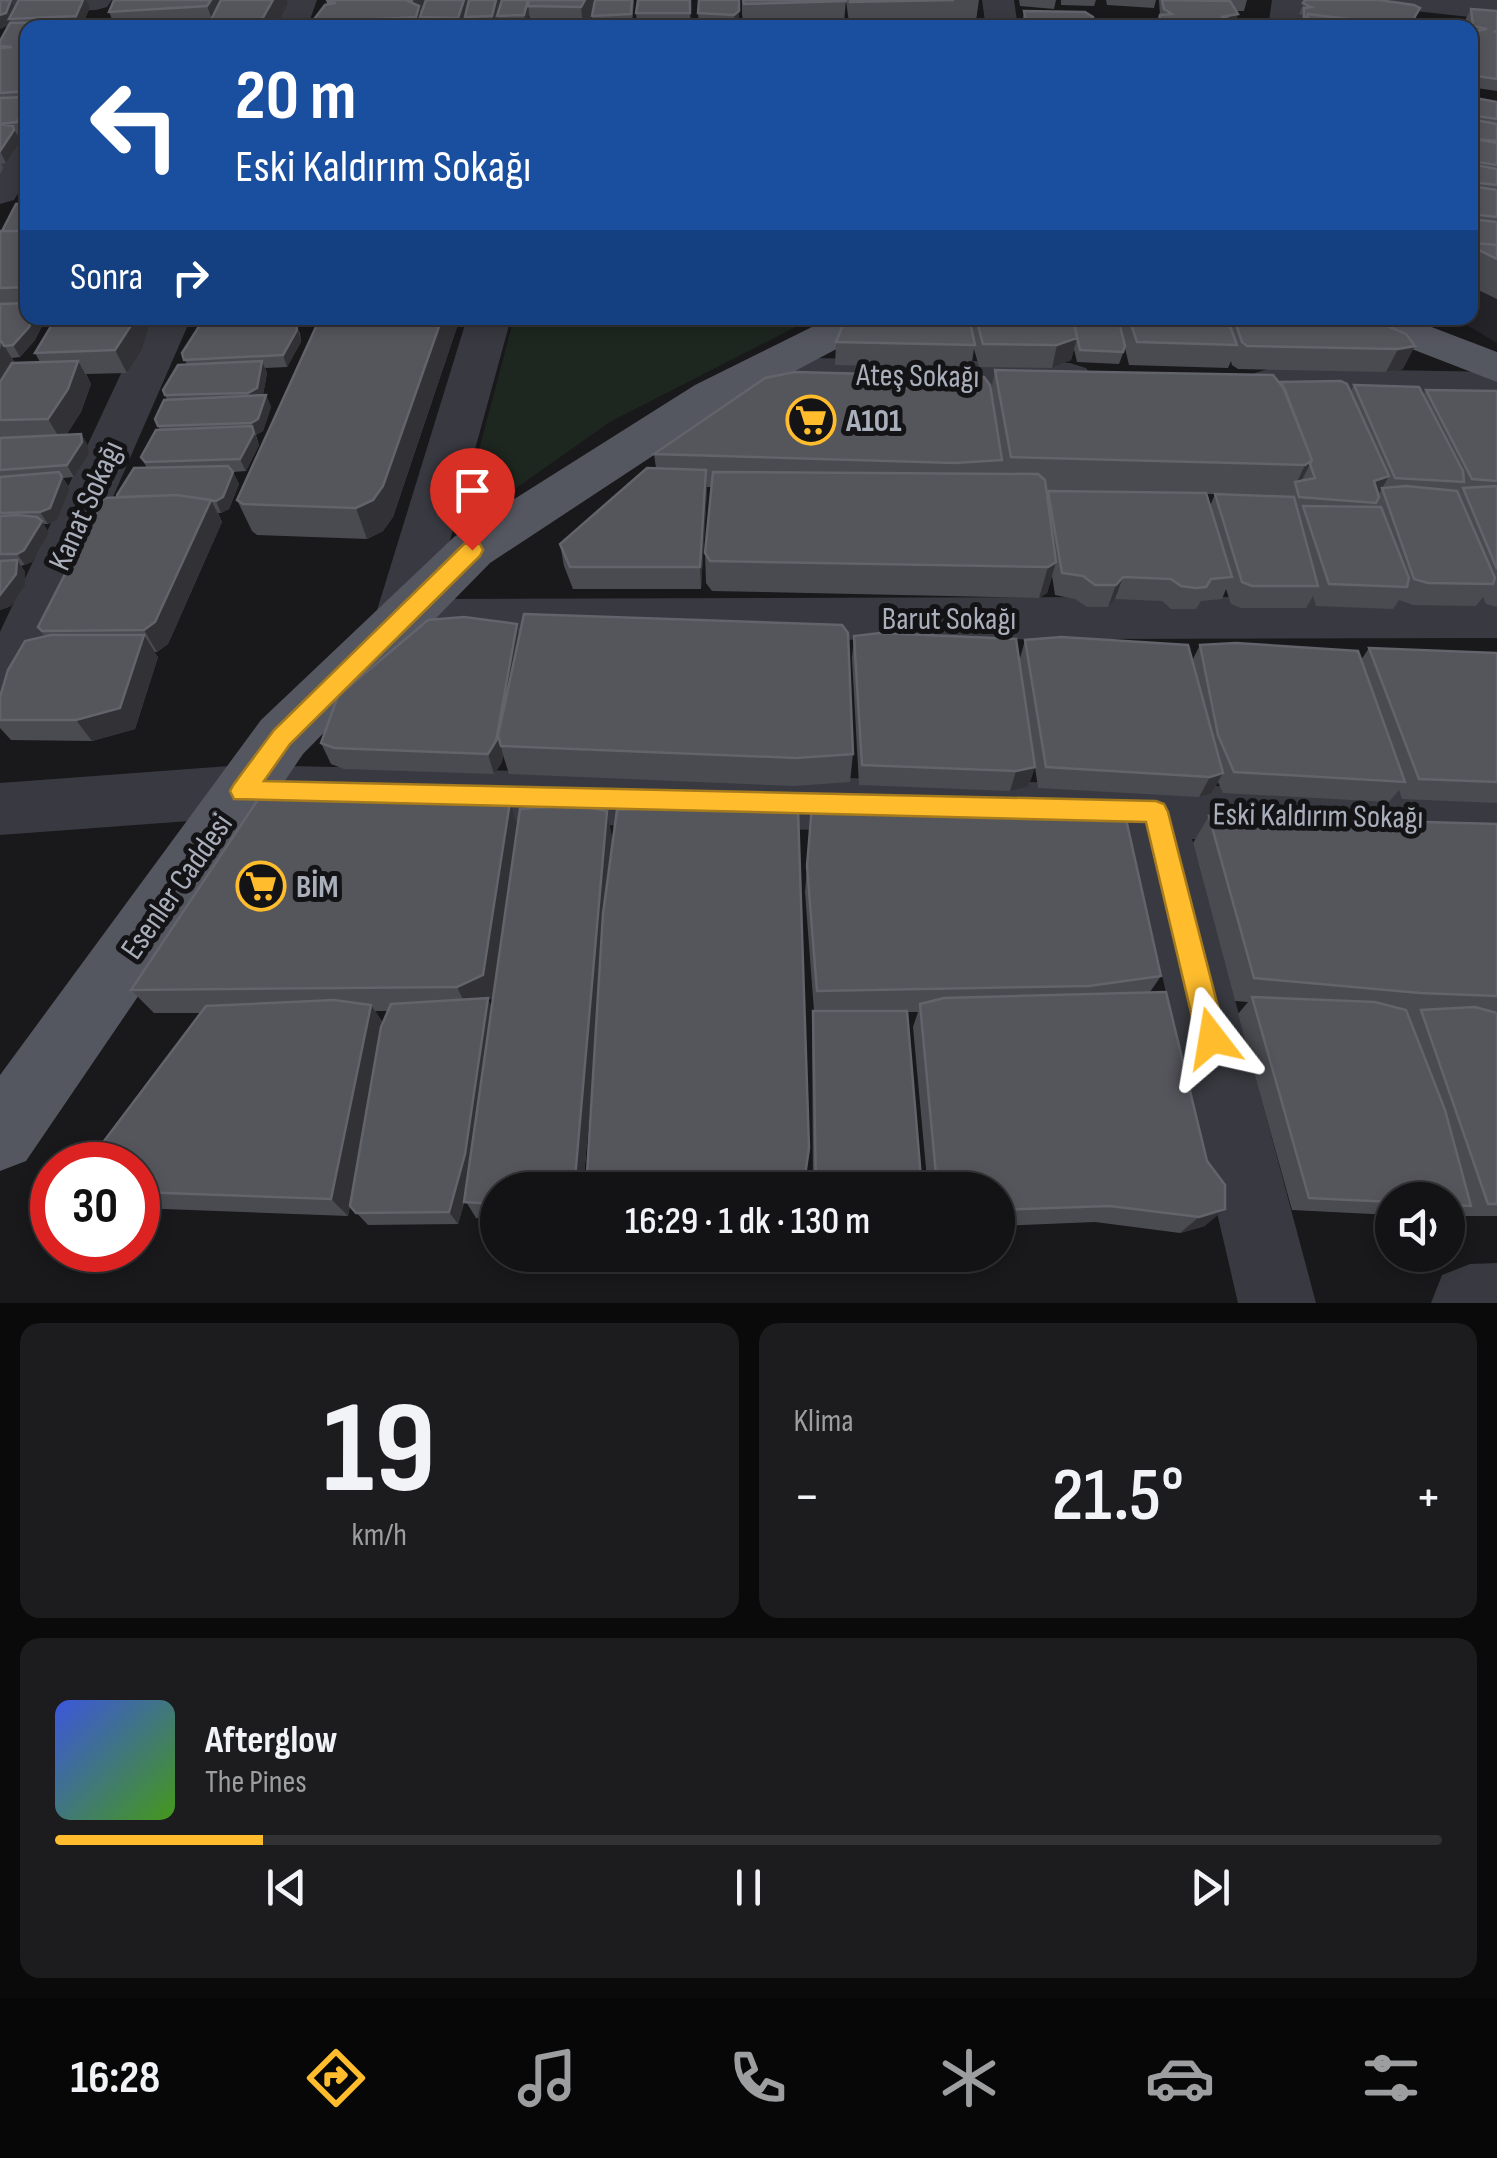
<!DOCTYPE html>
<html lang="tr">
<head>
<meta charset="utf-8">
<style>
	:root { --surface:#131214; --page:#1c1b1d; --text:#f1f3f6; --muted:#9d9ea0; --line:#323234; --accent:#ffbd2d }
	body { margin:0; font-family:"Sofia Sans Condensed",sans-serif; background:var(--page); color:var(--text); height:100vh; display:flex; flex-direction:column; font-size:38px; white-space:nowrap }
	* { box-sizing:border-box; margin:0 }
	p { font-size:32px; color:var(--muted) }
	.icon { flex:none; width:55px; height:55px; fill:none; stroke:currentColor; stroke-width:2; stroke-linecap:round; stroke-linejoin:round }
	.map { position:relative; height:1303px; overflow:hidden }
	.side { display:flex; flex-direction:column; gap:20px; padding:20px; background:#0a0a0b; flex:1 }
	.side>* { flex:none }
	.hud { position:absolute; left:20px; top:20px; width:1458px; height:305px; border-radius:20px; box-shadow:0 5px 15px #0003,0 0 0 2px var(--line); background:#1a4fa0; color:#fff; overflow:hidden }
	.fabs { position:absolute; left:1375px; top:1182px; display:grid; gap:20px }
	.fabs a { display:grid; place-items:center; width:90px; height:90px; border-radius:50%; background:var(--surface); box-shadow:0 5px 15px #0003,0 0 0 2px var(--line); font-size:50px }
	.speed { position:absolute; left:30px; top:1142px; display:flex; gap:20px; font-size:50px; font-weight:700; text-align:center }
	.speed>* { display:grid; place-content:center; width:130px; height:130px; border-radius:50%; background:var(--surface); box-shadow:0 5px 15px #0003,0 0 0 2px var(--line); line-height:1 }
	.speed .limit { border:15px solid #d22; background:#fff; color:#111 }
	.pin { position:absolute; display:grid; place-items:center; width:85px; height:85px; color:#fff; margin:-102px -42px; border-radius:50% 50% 50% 0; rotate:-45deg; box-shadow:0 0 10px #0007 }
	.pin .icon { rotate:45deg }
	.me { position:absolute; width:110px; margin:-55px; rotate:346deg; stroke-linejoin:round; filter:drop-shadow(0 0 8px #0008) }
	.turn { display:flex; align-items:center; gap:35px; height:210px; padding:0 50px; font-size:45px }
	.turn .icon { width:130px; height:130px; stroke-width:2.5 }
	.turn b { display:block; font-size:70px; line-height:85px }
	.then { display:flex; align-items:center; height:95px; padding:0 50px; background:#0003; gap:20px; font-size:38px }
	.big { font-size:75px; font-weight:600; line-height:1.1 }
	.side .widget { flex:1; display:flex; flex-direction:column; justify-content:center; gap:15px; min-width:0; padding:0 35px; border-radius:20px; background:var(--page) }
	.side .dial { align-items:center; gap:0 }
	.dial b { font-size:130px; line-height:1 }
	.song { display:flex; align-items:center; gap:30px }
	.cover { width:120px; height:120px; border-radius:15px; background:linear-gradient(135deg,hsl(230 70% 55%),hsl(100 70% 35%)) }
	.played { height:10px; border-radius:5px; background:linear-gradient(90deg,var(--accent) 15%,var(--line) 15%) }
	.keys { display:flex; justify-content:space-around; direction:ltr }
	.heat { display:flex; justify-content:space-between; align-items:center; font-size:55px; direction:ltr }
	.side .tiles { flex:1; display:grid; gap:20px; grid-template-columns:1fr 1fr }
	.widget:last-child { grid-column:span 2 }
	.trip { position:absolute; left:480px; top:1172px; width:535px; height:100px; border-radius:50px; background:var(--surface); box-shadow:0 5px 15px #0003,0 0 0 2px var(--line); font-weight:600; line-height:100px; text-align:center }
	.menu { display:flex; height:160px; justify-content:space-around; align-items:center; background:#080708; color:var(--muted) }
	.menu .icon { width:70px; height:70px }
	.menu .active { color:var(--accent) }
	.menu b { font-size:45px; color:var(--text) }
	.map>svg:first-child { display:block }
	.built { fill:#242428 }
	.green { fill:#1e271f }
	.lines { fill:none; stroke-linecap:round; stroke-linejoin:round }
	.minor { fill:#393a41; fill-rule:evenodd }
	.major { fill:#555760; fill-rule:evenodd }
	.wall { fill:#4a4b50; fill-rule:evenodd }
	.shaded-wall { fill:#323236 }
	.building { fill:#55555c; stroke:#62636b; stroke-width:2.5 }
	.route { fill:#ffbd2d; stroke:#a67b1d; stroke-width:2.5 }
	.labels { text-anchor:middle; stroke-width:10; stroke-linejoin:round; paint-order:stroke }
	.street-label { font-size:32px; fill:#aaafbc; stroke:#141316 }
	.poi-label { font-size:32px; font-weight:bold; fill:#aaafbc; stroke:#141316; text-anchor:start }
</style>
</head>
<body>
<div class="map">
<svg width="1497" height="1303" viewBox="0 0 1497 1303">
	<rect width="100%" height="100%" fill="#19181b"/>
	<!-- built -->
	<path class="built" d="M1470,198L1497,202V343L1455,318H1470Z"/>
	<!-- green -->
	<path class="green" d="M514,318H813L610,422L458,529Z"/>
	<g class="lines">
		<!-- minor -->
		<path class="minor" d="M0,0H112L107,7L96,10L0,13Z
			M285,0H317L307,28H274Z
			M982,0H1014L1018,28H986Z
			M1272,0H1304L1300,28H1268Z
			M1390,0H1497V20L1406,10L1395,7Z
			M28,132V177L14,200L0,204V159L15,135Z
			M147,318H191L28,692L20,708L0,715V632Z
			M467,318H511L434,599L1497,596V638L401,641L382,635L374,620Z
			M758,357L1070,363L1086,368L1093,378L1086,388L1070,393L758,387L742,382L735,372L742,362Z
			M1271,368L1497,372V402L1271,398L1255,393L1248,383L1255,373Z
			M243,765L1497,792V846L1192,839L1316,1303H1238L1130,837L243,817L0,835V783Z
			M1497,1263V1303H1431L1442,1275L1470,1264Z"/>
		<!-- major -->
		<path class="major" d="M830,318H885L878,327L727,407L490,563L303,754L26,1161L0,1171V1075L261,720L454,537L695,385Z
			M1348,318H1408L1497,352V382L1355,327Z"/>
	</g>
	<!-- wall -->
	<path class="wall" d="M114,0H287L288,4L276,28H112L114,24L109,12Z
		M327,0H501L494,27L467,28L465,16L461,28H422L421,20L419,28H318L315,18L328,4Z
		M502,0H593L591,17L583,28L531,27L529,14L526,27L499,28L497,16Z
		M634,0L632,25L593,27L592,16Z
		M691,0L690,25L637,24L636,13Z
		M739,0V22L734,26L699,25L698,13Z
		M742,0H846L844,22L744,25L742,14Z
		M846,0H979L976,21L849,23Z
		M1019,0H1056L1054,9L1020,6Z
		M1061,0H1096L1094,6L1061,5Z
		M1106,0H1156L1154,8L1107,5Z
		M1159,0H1247L1244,11H1236L1238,14L1236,21L1157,27L1160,15Z
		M1305,0L1414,5L1413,23L1416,28H1300L1302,15L1299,14Z
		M15,7H90L81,28H28V126L23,134H17L20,142L6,163L1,164L3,168L0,174V41L8,25L0,29Z
		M1471,9L1497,11V91L1470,87V28H1466L1465,20Z
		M1024,11L1094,28H1023L1022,23Z
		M1470,97L1497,102V299L1470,286Z
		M28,194V318H46L35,340L20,357L12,358L15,363L40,362L35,353L55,318H144L149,327L142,350L127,373L86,374L91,384L81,412L66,435L81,434L88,446L89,454L74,477L63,478L70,489L57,520L48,524H43L49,533L32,562L21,566L25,572V586L11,606L0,610V231H2L26,203L24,199Z
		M200,318H294L292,321L300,333L301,342L287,367L265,368L267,373L263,395H266L271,407L263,431L256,435L259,445L246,471L233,472L239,484L229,509L221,513H218L222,522L168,644L157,652H154L158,657L135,729L92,741L11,740L0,728V697L45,637L38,627L118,497L147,468L141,457L160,430L158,426L167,400L163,390L187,365L182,353L203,325Z
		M320,318H460L393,517L383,531L367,539L257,535L252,531L237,500Z
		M852,318H1369L1406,334L1403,369L1386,372L1238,369L1232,365L1231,361L1228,368L1129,365L1125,348L1119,364L1077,362L1074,349L1071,360L1052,368L979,367L974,349L971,368L835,365L836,342Z
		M995,370L1280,384L1281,382L1350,392L1354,385L1423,395L1426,390L1497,391V607L1486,604L1483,597L1476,606L1413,605L1399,600L1393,609L1316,606L1313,596L1306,608H1241L1231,604L1226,589L1222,599L1201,601L1196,609H1171L1162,601L1115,599L1108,607H1087L1075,599L1055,595L1052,576L1047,593L1039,598L712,591L706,583L705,553L711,487H707L701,589H573L564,566L560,544L656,468L654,454L991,392ZM1206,494H1215L1210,506Z
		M517,624L520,635L853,754L850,782L794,786L509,774L503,755L502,762L494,774L344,769L331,764L321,743Z
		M854,636L1019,662L1025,640L1192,661L1200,645L1361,660L1369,648L1497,653V803L1402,799L1399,790L1389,802L1223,793L1218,782L1211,794L1199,797L1038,788L1035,767L1028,787L1010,791L859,785L852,658Z
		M812,806L1161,976L1150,992L1205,1226L1180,1233L1095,1222L998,1226V1190H928L913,1027L918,1012H907L922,1190H813L812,1028L814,1011L805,892Z
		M607,811L612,838L583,1190H498V1220L476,1218L465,1200L458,1224L368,1225L350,1206L348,1216L138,1208V1165L201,1013H154L131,990L518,827ZM505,915L492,1008L488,1000L493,998ZM375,1011H389L383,1023Z
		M1209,816L1497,824V1216H1465L1463,1210L1448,1218V1200H1392V1215L1292,1210L1238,1014L1248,1002L1235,1001L1193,843Z"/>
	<!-- shaded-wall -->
	<path class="shaded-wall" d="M11,0L16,10L9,19L11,24L0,29V15Z
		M83,0H86L90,7L81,28L76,16Z
		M211,0H228L215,28L207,6Z
		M273,0H287L288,4L276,28H257Z
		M413,0H427L424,9L420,10L421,18L419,28L416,17L408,1Z
		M464,0H470L460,28L458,18Z
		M496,0H501L494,27L492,16Z
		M528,0L529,14L526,27L524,15Z
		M585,0H593L591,17L583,28L581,7Z
		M739,11V22L734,26V15Z
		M1238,14L1234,25L1221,17Z
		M28,103V126L23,134L17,122Z
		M13,126L20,142L6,163L0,151Z
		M33,318H46L35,340L20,357L13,345Z
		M133,318H144L149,327L142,350L127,373L115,350Z
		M442,318H460L393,517L383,531L367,539L356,508Z
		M296,321L301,342L287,367L283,355Z
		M1077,338L1071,360L1052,368L1057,345Z
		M2,342L16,365L0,398V350Z
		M1415,346L1403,369L1386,372L1398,349Z
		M78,361L91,384L81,412L62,442L48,419Z
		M262,361L267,373L262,400L253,405L248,393Z
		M266,395L271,407L263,431L256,435L251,423Z
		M252,426L259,445L246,471L240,459Z
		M81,434L88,446L89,454L74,477L67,465Z
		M1312,460L1297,490L1296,484L1305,465Z
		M706,470L707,493L701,589L700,567Z
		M233,472L239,484L229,509L221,513L216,501Z
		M1389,476L1376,499L1374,481Z
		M62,477L70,489L57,520L48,524L40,512Z
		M211,500L222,522L168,644L157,652L144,630Z
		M42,521L49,533L32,562L25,565L17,554Z
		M17,560L25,572V586L11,606L0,610V595Z
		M1056,562L1047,593L1039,598L1048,567Z
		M1123,577L1115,599L1108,607L1116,585Z
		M517,624L522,646L501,746L503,755L502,762L494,774L488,754Z
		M144,635L158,657L135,729L92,741L76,720Z
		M1035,767L1028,787L1010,791L1016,771Z
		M1223,773L1211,794L1199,797L1210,777Z
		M510,802L518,829L493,998L488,1000L495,1014L474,1167L458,1224L449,1212L468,1010L457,987Z
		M607,811L612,838L583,1190H574Z
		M371,1005L386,1028L348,1216L331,1199Z
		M1225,1209L1205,1226L1180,1233L1199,1217Z"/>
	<!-- building -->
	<path class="building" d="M0,0H11L6,13L0,15Z
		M19,0H83L76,16L9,19Z
		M114,0H211L207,6L109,12Z
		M221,0H273L257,28H207Z
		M327,0H413L408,1L419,6L416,17L320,22L315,18L325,5L336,3L328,2Z
		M426,0H464L458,18L420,17Z
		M469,0H496L492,16L465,17Z
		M502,0H528L524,15L497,16Z
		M529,0H585L581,7L528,6Z
		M595,0H632L631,14L592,16Z
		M638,0H690V13H636Z
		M699,0H739V11L734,15L698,13Z
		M743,0H846V1L744,4Z
		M850,0H954L850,2Z
		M1162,0L1230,1L1238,14L1221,17L1240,22V28H1148L1158,26L1160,15L1172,14L1164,9Z
		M1305,0H1379L1414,5L1420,8L1413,20L1406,19L1417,25L1415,28L1308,14L1306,19L1304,18V8L1311,7L1303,3Z
		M1471,9L1497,11V32L1494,31L1497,32V79L1470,75V50L1478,47L1470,43V32L1487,29L1473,26Z
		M1024,11L1085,12L1093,17L1094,28H1028Z
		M1308,14L1415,27V28H1306Z
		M195,21L194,28H112L114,24Z
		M59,22L57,28H28V68H23L28,69V91L0,93V48L12,47L0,46V41L10,23Z
		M28,97V103L17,122L0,124V98Z
		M1470,97L1497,102V119L1470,115Z
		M1470,119L1497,124V141L1475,139L1497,143V165L1470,161Z
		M0,124L13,126L14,130L0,151Z
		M1470,164L1497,169V185L1470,182Z
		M1470,186L1497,190V217L1470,214Z
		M28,203V231H2L16,204Z
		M1470,219L1497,222V245L1475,243L1470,252Z
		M0,231H28V287L0,288Z
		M1475,243L1497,245V259L1473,247Z
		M28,303V318H33L29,327L13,345L4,346L2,342H0V304Z
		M56,318H133L130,327L115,350L35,353Z
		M320,318H442L383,486L373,500L356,508L243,504L237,500Z
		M852,318H969L975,345L836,342L845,320Z
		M976,318H1073L1077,338L1057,345L983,344Z
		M1073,318H1118L1125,346L1123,352L1080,350Z
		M1129,318H1227L1237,345L1137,342Z
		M1234,318H1369L1406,334L1415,346L1398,349L1247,346L1242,342Z
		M296,321L297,330L283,355L184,360L182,353L200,325Z
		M78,361L68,389L48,419L0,420V382L12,363Z
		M262,361L257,388L248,393L165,395L163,390L178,365Z
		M995,370L1273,375L1285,390L1312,460L1305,465L1011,457Z
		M795,372L984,377L990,385L1002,460L955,463L654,454L765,378Z
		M1341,381L1347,384L1389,476L1374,481L1379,497L1376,503L1299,497L1295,482L1315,478L1310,464L1312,460L1281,382Z
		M1354,385L1419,387L1463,471L1464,482L1395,478Z
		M1426,390L1497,391V481L1472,479Z
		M266,395L258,419L251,423L158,426L155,419L164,400Z
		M252,426L254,433L240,459L145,462L141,457L156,430Z
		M81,434L82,442L67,465L0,470V438Z
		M228,466L233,472L223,497L216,501L177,495L118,497L117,495L134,468Z
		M647,468L706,470L700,567H570L560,544Z
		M59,472L62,477L50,508L40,512L0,513V477Z
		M713,472L1038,474L1045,480L1056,562L1048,567L710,561L705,553Z
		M1406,486L1457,491L1495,578L1493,584L1428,583L1414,579L1382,488Z
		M1497,486V569L1463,488Z
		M1048,491L1206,493L1232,577L1211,579L1206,587L1195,588L1181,586L1171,579L1123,577L1116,585H1095L1083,576L1062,573Z
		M1215,494L1294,497L1318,586H1252L1242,582Z
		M177,495L211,500L155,622L144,630L42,631L38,627L104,498Z
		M1303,506L1381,507L1409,578L1407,587L1329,584Z
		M18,515L37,517L42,521L24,550L17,554H0V516Z
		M17,560L16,574L0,595V561Z
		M524,614L842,625L848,633L853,754L796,758L501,746L498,736Z
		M464,617L517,624L496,741L488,754L334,748L321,743L338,696L428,620Z
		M880,633L1016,639L1035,767L1016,771L862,765L854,636Z
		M51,635H144L120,708L76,720H0V697L8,670L25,641Z
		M1061,637L1188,645L1223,773L1210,777L1046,767L1025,640Z
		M1236,643L1358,651L1405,782L1234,772L1218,735L1200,645Z
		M1369,648L1497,653V782L1419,779Z
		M275,792L510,802L483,975L457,987L131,990L259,798Z
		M725,803L798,810L809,1148L803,1190H586L603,914L617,810Z
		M575,805L607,811L574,1190H498V1204L464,1202L520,809Z
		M812,806L1118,810L1126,819L1161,976L1089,986L817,991L807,866Z
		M1209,816L1497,824V996L1420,993L1254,978Z
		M1166,992L1207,1161L1225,1185V1209L1199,1217L1110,1206L998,1210V1190H939L937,1185L920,1004L944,998Z
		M1252,997L1375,1002L1406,1010L1445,1110L1471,1206L1448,1205V1200H1392V1202L1309,1198Z
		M488,998L465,1154L449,1212L356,1213L350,1206L381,1027L391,1004Z
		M334,1000L371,1005L331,1199L138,1192V1165H86L206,1006Z
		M1475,1007L1497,1013V1204H1488L1421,1010Z
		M813,1011H907L922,1190H816Z"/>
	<!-- route -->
	<path class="route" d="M472,542L480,544L483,550L480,556L290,744L264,781L1156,801L1164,804L1168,812L1226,1038L1222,1048L1212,1053L1201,1048L1197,1038L1146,822L234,799L230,791L234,784L274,730L464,544Z"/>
	<!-- icons -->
	<defs>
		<g id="supermarket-ring" transform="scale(2.5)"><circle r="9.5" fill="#141316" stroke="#ffbd2d" stroke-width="1.5"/><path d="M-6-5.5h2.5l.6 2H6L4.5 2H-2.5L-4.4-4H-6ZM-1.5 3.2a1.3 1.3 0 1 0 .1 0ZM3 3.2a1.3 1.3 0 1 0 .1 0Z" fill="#ffbd2d"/></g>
	</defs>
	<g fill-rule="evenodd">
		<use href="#supermarket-ring" x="811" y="420"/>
		<use href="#supermarket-ring" x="261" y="886"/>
	</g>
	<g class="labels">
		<!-- street labels -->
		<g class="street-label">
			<text transform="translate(918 375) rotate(1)" y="11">Ateş Sokağı</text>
			<text transform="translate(85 505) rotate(-66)" y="11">Kanat Sokağı</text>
			<text x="949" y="629">Barut Sokağı</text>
			<text transform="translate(1318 815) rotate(1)" y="11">Eski Kaldırım Sokağı</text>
			<text transform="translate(176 886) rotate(-55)" y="11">Esenler Caddesi</text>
		</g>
		<!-- poi labels -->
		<g class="poi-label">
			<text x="846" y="431">A101</text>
			<text x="296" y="897">BİM</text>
		</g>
	</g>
</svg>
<div class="fabs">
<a><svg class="icon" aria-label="sound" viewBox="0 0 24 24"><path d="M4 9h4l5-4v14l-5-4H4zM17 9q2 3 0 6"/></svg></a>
</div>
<div class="speed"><div class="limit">30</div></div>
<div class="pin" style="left:472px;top:550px;background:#d93025"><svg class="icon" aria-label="arrive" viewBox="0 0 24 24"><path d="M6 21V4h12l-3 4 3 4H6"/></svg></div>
<svg class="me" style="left:1212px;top:1038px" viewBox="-20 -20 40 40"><path d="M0-17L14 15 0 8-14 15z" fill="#ffbd2d" stroke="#fff" stroke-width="4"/></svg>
<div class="trip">16:29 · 1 dk · 130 m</div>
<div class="hud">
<div class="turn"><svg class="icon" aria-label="left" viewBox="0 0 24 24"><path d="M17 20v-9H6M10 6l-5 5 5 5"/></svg><div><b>20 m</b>Eski Kaldırım Sokağı</div></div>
<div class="then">Sonra<svg class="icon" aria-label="right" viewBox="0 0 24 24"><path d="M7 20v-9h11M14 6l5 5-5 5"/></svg></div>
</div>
</div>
<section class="side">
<div class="tiles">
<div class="widget dial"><b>19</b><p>km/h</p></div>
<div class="widget"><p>Klima</p>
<div class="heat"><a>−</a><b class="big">21.5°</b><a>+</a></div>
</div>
<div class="widget">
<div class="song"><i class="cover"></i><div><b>Afterglow</b><p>The Pines</p></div></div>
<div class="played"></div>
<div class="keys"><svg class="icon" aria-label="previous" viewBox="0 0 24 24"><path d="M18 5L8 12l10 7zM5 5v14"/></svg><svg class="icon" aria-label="pause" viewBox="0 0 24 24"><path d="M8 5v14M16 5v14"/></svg><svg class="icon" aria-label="next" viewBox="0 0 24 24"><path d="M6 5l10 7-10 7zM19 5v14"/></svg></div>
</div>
</div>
</section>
<nav class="menu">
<b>16:28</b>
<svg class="icon active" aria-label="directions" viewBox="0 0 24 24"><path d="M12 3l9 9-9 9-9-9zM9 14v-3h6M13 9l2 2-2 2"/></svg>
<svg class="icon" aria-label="music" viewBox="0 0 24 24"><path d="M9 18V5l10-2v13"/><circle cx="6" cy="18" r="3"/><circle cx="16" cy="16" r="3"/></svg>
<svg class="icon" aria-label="phone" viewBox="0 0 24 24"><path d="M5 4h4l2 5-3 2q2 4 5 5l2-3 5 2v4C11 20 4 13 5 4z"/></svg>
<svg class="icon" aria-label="climate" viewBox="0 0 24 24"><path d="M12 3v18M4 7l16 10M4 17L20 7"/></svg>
<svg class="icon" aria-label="car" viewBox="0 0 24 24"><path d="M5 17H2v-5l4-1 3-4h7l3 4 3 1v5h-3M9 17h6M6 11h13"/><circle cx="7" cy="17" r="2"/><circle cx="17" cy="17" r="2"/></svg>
<svg class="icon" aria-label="filters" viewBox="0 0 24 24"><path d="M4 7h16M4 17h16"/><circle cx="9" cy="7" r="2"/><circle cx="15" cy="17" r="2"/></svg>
</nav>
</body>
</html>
